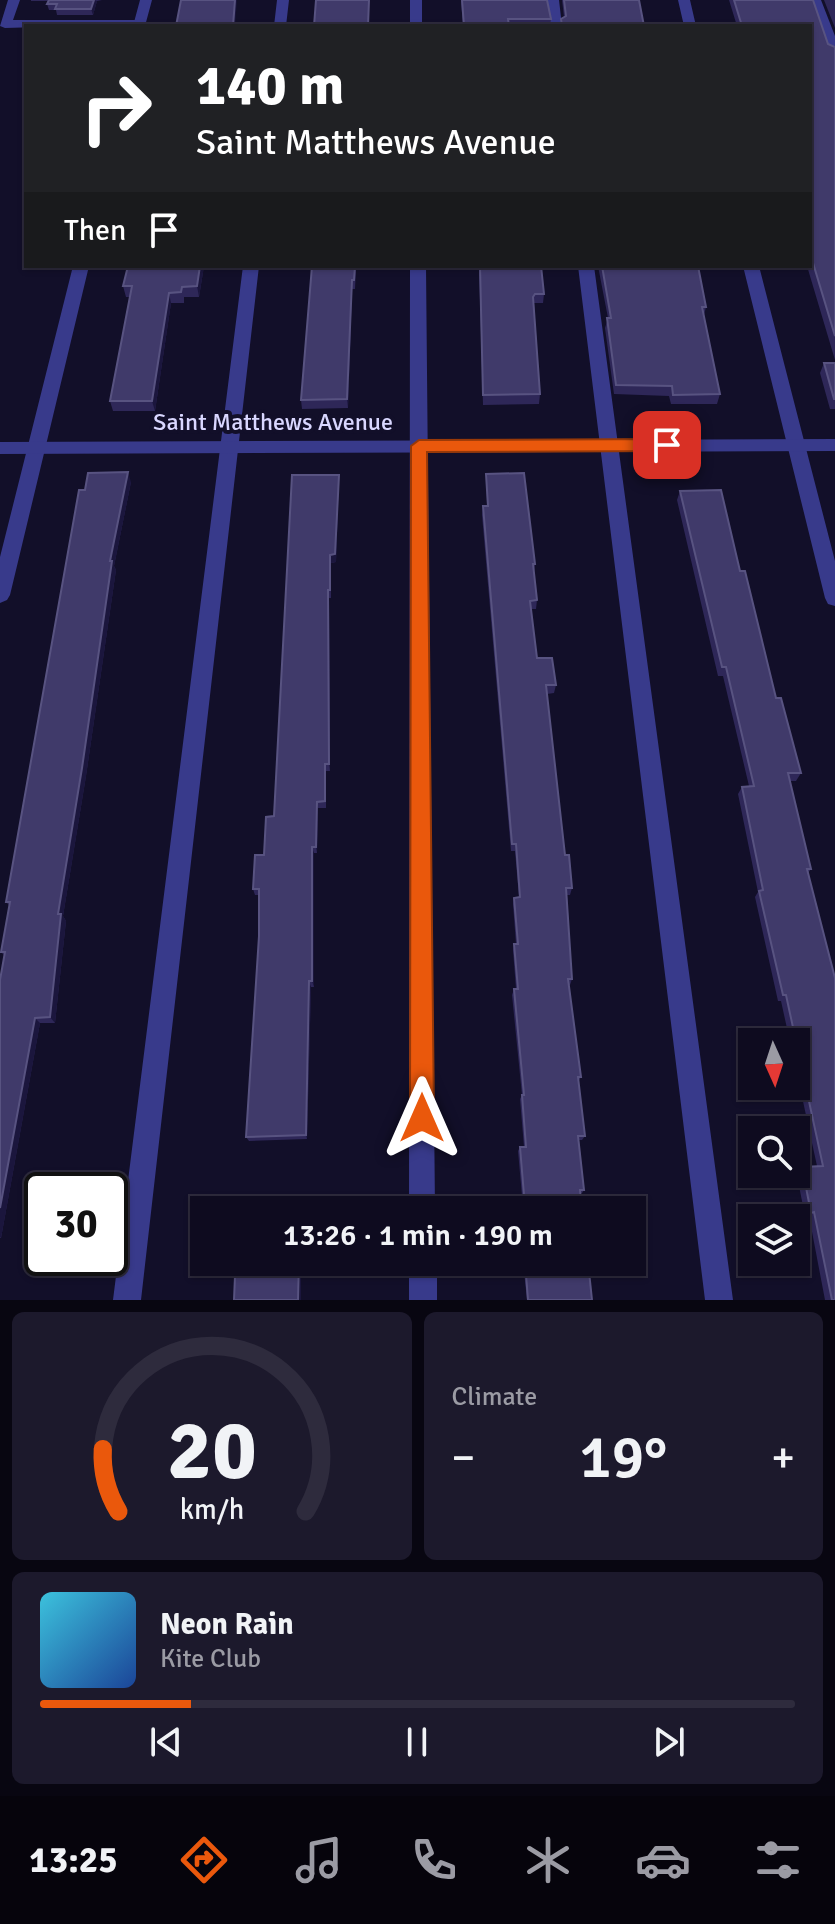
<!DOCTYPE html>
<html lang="en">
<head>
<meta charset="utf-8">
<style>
	:root { --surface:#0e0b1f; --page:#1c192c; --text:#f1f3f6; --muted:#9b9ba4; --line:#2e2b3d; --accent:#ea580c }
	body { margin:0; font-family:Signika,sans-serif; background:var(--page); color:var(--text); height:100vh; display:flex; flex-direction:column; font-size:30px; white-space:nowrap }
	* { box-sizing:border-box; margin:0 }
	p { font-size:26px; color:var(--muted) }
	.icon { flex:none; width:44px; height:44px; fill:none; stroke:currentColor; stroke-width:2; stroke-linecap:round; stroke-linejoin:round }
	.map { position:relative; height:1300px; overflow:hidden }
	.sheet { display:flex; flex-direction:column; gap:12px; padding:12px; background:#080611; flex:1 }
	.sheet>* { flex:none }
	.guide { position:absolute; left:24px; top:24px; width:788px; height:244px; border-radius:0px; box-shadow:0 2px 6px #0004,0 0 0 2px var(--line); background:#202124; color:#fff; overflow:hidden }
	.needle { width:52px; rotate:177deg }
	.controls { position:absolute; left:738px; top:1028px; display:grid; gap:16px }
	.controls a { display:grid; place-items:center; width:72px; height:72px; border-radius:0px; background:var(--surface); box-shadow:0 2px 6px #0004,0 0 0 2px var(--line); font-size:40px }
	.speed { position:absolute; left:24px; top:1172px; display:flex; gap:16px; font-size:40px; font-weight:700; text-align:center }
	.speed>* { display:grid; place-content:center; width:104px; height:104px; border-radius:50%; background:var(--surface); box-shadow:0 2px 6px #0004,0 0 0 2px var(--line); line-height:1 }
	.speed .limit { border:4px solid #111; border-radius:12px; background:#fff; color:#111 }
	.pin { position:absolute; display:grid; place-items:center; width:68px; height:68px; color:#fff; margin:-34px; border-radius:16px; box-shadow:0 4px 12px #0006 }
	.me { position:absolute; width:88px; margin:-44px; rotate:0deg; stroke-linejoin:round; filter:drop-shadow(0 0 6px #0008) }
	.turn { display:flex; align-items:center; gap:28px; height:168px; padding:0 40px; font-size:36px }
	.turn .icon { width:104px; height:104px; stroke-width:2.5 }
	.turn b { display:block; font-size:56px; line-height:68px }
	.then { display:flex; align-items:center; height:76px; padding:0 40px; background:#0003; gap:16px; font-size:30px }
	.big { font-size:60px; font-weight:600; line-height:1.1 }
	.sheet .card { flex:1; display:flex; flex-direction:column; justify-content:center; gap:12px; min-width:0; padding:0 28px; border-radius:12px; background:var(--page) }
	.sheet .dial { align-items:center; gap:0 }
	.dial svg { height:208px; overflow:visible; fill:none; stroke:var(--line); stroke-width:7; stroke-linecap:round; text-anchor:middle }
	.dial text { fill:var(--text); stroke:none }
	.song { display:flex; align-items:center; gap:24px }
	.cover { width:96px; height:96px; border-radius:12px; background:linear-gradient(135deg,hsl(190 70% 55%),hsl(220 70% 35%)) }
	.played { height:8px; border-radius:4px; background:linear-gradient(90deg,var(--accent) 20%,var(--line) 20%) }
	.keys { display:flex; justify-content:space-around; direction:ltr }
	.heat { display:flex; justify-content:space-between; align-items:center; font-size:44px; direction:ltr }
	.sheet .tiles { flex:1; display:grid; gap:12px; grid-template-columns:1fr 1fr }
	.card:last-child { grid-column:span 2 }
	.trip { position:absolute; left:190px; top:1196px; width:456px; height:80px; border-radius:0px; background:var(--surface); box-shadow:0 2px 6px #0004,0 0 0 2px var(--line); font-weight:600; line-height:80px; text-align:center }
	.dock { display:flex; height:128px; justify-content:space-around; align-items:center; background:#06040c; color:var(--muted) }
	.dock .icon { width:56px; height:56px }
	.dock .selected { color:var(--accent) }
	.dock b { font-size:36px; color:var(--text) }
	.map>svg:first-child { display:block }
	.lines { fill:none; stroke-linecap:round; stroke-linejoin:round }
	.service { fill:#383a8b; fill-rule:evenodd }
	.minor { fill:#383a8b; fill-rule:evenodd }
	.tertiary { fill:#383a8b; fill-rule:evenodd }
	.wall { fill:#2e2758 }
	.shaded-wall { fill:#1b163d }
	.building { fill:#403a6a; stroke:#585381; stroke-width:2 }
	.route { fill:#ea580c; stroke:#983908; stroke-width:2 }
	.labels { text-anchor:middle; stroke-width:8; stroke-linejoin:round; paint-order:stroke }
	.street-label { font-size:24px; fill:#d9d7ff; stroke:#120f29 }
</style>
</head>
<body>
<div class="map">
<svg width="835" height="1300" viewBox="0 0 835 1300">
	<rect width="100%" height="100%" fill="#120f29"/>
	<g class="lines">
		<!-- service -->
		<path class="service" d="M8,0H20L13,20H139L145,24L5,28L0,26Z
			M277,0H289L286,26H274Z
			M547,0H559L562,26H550Z
			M809,0H821L835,36V57L828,53Z
			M243,266H259L141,1300H113Z
			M578,266H594L733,1300H705Z"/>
		<!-- minor -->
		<path class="minor" d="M140,0H152L145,26H133Z
			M410,0H422V26H410Z
			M678,0H690L696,26H684Z
			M73,266H89L10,595L7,600L0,603V557Z
			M410,266H426L435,1210H409Z
			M743,266H759L835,561V606L828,604L825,598Z
			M409,1262H437V1300H409Z"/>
		<!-- tertiary -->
		<path class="tertiary" d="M835,439V451L0,454V442Z"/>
	</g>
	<!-- wall -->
	<path class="wall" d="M31,0H102L97,1L93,15H57L56,10H49L47,4L48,1H31Z
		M461,0H547L551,19L550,26H463Z
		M562,0H639L644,26H560L561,19L564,17Z
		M729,0H813L828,44L835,47V360L807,266H810V26H737Z
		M824,0H835V28Z
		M204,266L199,297H184V303H171L155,411H113L110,401L130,297H126L123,286Z
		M300,266H360V269H356L355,289H352L348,408L302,409L301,400L312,270H300Z
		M479,266H541L544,294L543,303H534L540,394L539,404L483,405Z
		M598,266H698L706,307L704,315L720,394L717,404H671L669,396L614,394L605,328L608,318Z
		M824,363H835V409H830L820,373Z
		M486,474L535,564L534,572L537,600L536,609H531L537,658L556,685L554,693L547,694L565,855L572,888L570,895H567L572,979L570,985H569L581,1077L578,1082L585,1136L582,1140H579L584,1190L582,1193H580L582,1210H519L520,1207H523L518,1151L520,1147H524L520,1099L522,1095L512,995L514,989H516L513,950L514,944H516L513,904L514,898L519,897L515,851H511L482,515L483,506H487Z
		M339,475L336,562L331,563V598H329L330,771H326V808H318L317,853H314V987H311L307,1139L249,1141L246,1137L259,936V895H255L253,889L264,855L274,816Z
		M131,482L114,566L116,570L86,776L63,916L66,921L55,1023H40L1,1238H0V980L4,955L1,952L10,906L6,902L85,490Z
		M680,491L740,571L776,698L801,773L796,781H790L811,869L808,873L835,1300H825L809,1216H805L796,1171L802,1167L817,1166L796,1069V1042H790L781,1001H778L755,897L758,892L738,794L742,787L749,786L723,676H718L677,500Z
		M523,1262H588L592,1300H527Z"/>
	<!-- shaded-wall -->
	<path class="shaded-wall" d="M94,0L97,1L93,15L91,9Z
		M235,0H237L235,26H233Z
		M200,266H204L199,297L197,286Z
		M352,280V289L348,408L347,399Z
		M169,293L171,303L155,411L152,401Z
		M128,472L131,482L114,566L116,570L86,776L63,916L66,921L55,1023L50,1017L58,914L110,561Z
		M339,475L336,562L331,563V598L330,555Z
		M328,590L329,598L330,771L329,764Z
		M317,802L318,808L317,853L316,847Z
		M312,847L314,853V987L312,981Z
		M309,981L311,987L307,1139L306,1135Z
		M35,1018L40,1023L1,1238L0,1237V1208Z
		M299,1262L301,1264V1300H298Z"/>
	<!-- building -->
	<path class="building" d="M49,0H94L91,9H55L57,4H47Z
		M181,0H235L233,26H176Z
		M316,0H369L368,26H314Z
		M462,0H547L551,19H508L509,26H464Z
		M564,0H639L644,26H562L561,19L566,16Z
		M734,0H813L828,44L835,47V336L810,253V26H742Z
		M128,266H200L197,286L182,287L181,292L169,293L152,401H110L132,286H123Z
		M312,266H355L354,280H352L347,399L301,400Z
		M480,266H541L544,294H535L533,297L540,394L483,395Z
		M602,266H698L706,307H702L720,394L673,395L672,386L616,385L607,318H611Z
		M824,363H835V399H834Z
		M128,472L110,561H112L82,768L58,914H61L50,1017L35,1018L0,1208V980L5,952H1L10,902H6L79,490H85L88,473Z
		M524,473L535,564H533L537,600L530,601L537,658H552L556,685H546L565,855H569L572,888H566L572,979H568L581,1077H578L585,1136H578L584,1190H580L582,1210H521L520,1207H525L520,1147H526L522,1095H524L514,989H518L514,944H518L514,898L520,897L516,844H512L483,506H488L486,474Z
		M292,475H339L335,554L330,555V590H328L329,764H325V801L317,802L316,847H312V981H309L306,1135L246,1137L259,936V889H253L255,855H264L266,817L274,816Z
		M721,490L740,571H745L776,698H781L801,773H788L811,869H807L835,978V1300H832L814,1212L811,1213L802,1167L823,1166L786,995H783L759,891L763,890L742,787L754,786L726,667H722L680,491Z
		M244,1262H299L298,1300H234L235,1276H243Z
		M525,1262H588L592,1300H528Z"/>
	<!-- route -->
	<path class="route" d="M667,439L675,445L667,451L427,452L434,1118L430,1126L422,1129L414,1126L410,1118L411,446L419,440Z"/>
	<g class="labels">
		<!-- street labels -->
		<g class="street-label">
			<text x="273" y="430">Saint Matthews Avenue</text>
		</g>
	</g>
</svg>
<div class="controls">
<a><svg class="needle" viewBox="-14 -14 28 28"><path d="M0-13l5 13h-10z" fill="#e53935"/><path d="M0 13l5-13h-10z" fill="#9b9ba4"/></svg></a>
<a><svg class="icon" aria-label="search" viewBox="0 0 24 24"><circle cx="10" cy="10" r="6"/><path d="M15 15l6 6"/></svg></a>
<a><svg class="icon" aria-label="layers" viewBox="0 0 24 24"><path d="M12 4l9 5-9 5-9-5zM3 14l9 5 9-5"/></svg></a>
</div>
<div class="speed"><div class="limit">30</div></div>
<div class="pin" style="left:667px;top:445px;background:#d93025"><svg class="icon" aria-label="arrive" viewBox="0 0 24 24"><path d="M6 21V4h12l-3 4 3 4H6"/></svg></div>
<svg class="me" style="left:422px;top:1118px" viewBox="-20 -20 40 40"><path d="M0-17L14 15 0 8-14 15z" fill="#ea580c" stroke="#fff" stroke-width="4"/></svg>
<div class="trip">13:26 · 1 min · 190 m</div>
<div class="guide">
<div class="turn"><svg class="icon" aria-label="right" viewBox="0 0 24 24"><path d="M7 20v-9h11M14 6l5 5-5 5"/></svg><div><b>140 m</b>Saint Matthews Avenue</div></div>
<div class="then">Then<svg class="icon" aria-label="arrive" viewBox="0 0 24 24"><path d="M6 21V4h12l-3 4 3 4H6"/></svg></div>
</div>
</div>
<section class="sheet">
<div class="tiles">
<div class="card dial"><svg viewBox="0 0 100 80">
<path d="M14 69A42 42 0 1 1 86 69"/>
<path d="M14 69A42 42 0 0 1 8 45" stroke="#ea580c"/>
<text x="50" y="56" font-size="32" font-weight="700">20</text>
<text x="50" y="72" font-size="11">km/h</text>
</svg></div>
<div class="card"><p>Climate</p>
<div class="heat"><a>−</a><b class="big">19°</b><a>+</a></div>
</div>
<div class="card">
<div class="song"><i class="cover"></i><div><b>Neon Rain</b><p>Kite Club</p></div></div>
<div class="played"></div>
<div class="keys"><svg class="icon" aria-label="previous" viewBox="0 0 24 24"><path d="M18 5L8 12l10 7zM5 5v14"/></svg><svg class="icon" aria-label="pause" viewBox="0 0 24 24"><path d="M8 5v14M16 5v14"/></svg><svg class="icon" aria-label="next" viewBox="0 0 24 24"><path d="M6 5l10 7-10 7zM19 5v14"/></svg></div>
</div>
</div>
</section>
<nav class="dock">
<b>13:25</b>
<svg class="icon selected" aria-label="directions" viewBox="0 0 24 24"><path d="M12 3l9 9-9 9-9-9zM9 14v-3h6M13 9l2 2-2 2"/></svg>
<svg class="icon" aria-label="music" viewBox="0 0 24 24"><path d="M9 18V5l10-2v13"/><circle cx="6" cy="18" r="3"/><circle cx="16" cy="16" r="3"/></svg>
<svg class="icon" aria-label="phone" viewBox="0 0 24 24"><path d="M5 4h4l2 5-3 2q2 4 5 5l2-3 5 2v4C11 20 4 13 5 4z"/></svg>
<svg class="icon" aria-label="climate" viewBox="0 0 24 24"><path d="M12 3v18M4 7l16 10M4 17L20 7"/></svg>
<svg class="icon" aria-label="car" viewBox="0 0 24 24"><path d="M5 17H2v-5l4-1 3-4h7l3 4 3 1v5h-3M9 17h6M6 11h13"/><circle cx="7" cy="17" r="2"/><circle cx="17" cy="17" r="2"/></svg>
<svg class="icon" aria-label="filters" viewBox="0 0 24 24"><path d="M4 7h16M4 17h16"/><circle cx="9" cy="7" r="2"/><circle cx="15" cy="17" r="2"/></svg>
</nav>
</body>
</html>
